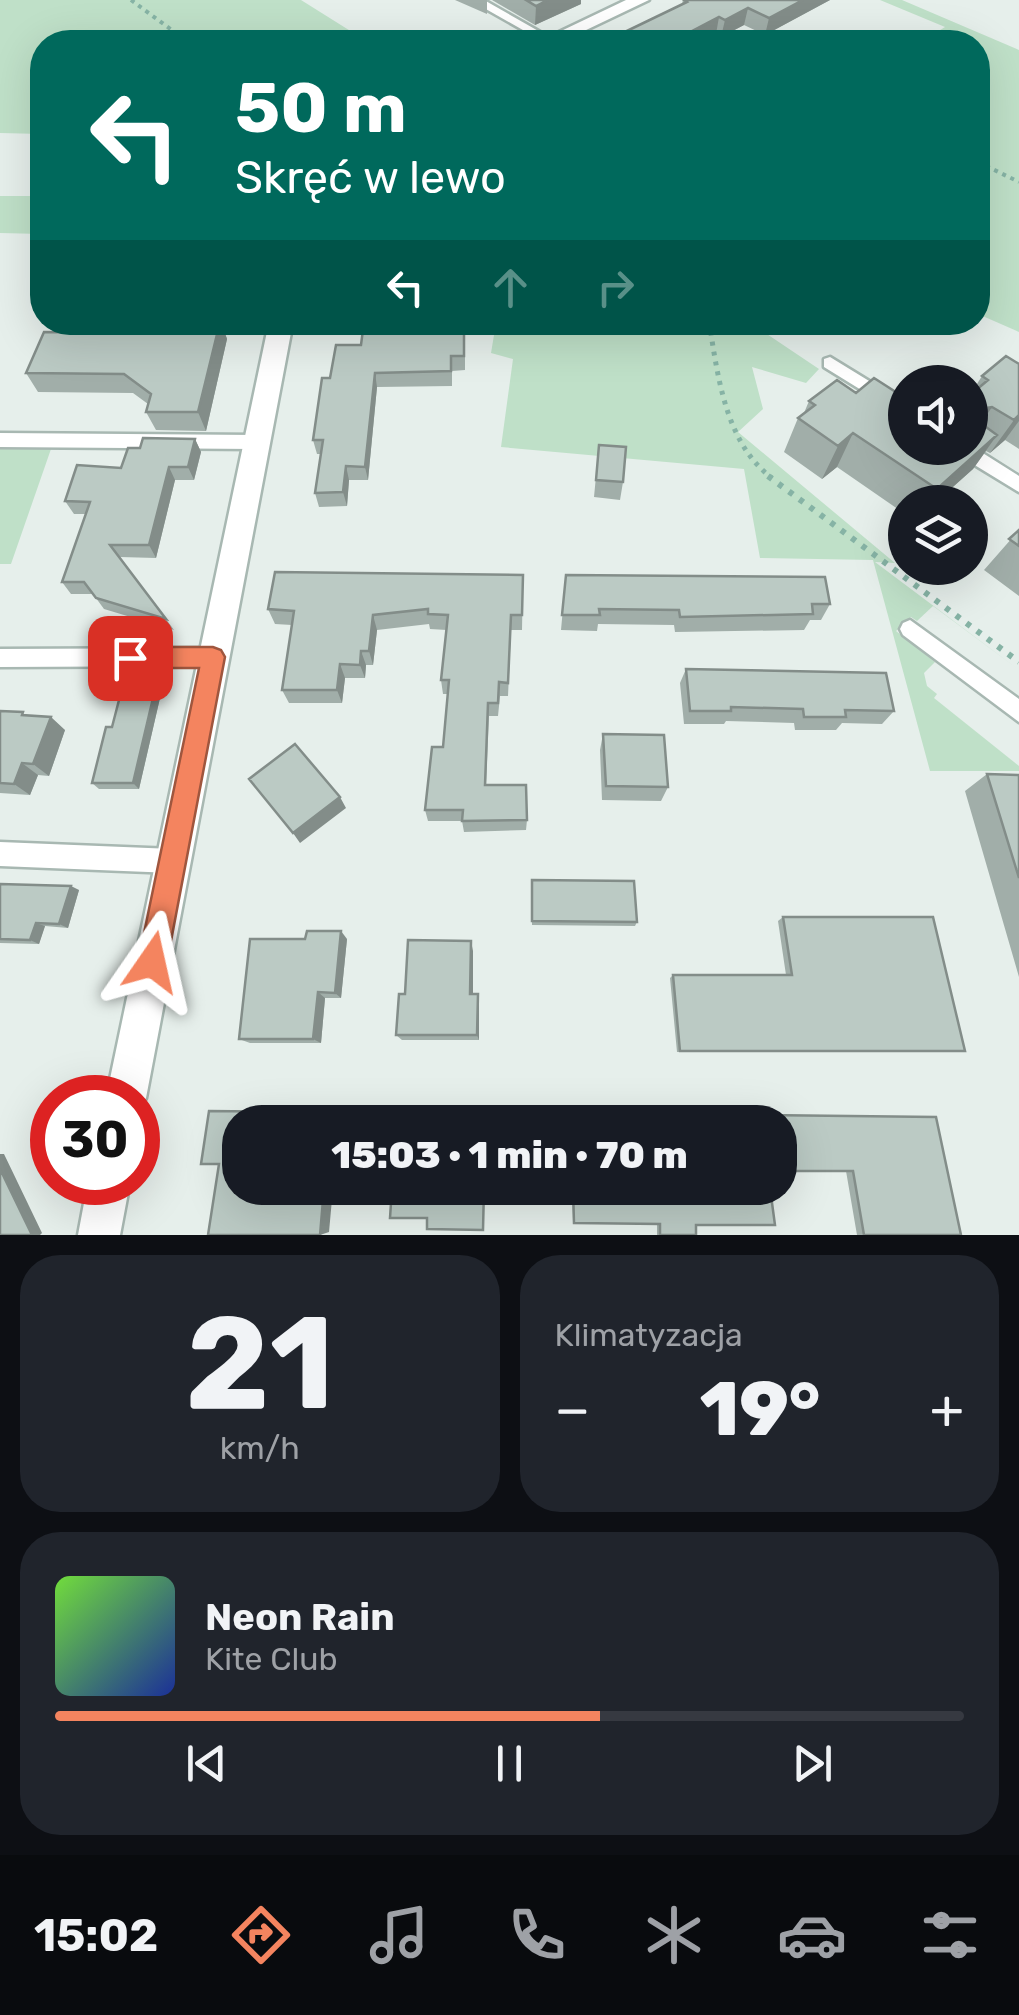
<!DOCTYPE html>
<html lang="pl">
<head>
<meta charset="utf-8">
<style>
	:root { --surface:#171b24; --page:#20242c; --text:#f1f3f6; --muted:#9ea1a6; --line:#363941; --accent:#f4845f }
	body { margin:0; font-family:Rubik,sans-serif; background:var(--page); color:var(--text); height:100vh; display:flex; flex-direction:column; font-size:38px; white-space:nowrap }
	* { box-sizing:border-box; margin:0 }
	p { font-size:32px; color:var(--muted) }
	.icon { flex:none; width:55px; height:55px; fill:none; stroke:currentColor; stroke-width:2; stroke-linecap:round; stroke-linejoin:round }
	.map { position:relative; height:1235px; overflow:hidden }
	.sheet { display:flex; flex-direction:column; gap:20px; padding:20px; background:#0d0f14; flex:1 }
	.sheet>* { flex:none }
	.banner { position:absolute; left:30px; top:30px; width:960px; height:305px; border-radius:40px; box-shadow:0 10px 40px #0002; background:#00695c; color:#fff; overflow:hidden }
	.controls { position:absolute; left:888px; top:365px; display:grid; gap:20px }
	.controls a { display:grid; place-items:center; width:100px; height:100px; border-radius:50%; background:var(--surface); box-shadow:0 10px 40px #0002; font-size:50px }
	.speed { position:absolute; left:30px; top:1075px; display:flex; gap:20px; font-size:50px; font-weight:700; text-align:center }
	.speed>* { display:grid; place-content:center; width:130px; height:130px; border-radius:50%; background:var(--surface); box-shadow:0 10px 40px #0002; line-height:1 }
	.speed .limit { border:15px solid #d22; background:#fff; color:#111 }
	.pin { position:absolute; display:grid; place-items:center; width:85px; height:85px; color:#fff; margin:-42px; border-radius:20px; box-shadow:0 5px 15px #0006 }
	.me { position:absolute; width:110px; margin:-55px; rotate:11deg; stroke-linejoin:round; filter:drop-shadow(0 0 8px #0008) }
	.turn { display:flex; align-items:center; gap:35px; height:210px; padding:0 40px; font-size:45px }
	.turn .icon { width:130px; height:130px; stroke-width:2.5 }
	.turn b { display:block; font-size:70px; line-height:85px }
	.lanes { display:flex; align-items:center; height:95px; padding:0 40px; background:#0003; justify-content:center; gap:50px; direction:ltr }
	.lanes .off { opacity:.35 }
	.big { font-size:75px; font-weight:800; line-height:1.1 }
	.sheet .tile { flex:1; display:flex; flex-direction:column; justify-content:center; gap:15px; min-width:0; padding:0 35px; border-radius:40px; background:var(--page) }
	.sheet .dial { align-items:center; gap:0 }
	.dial b { font-size:130px; line-height:1 }
	.song { display:flex; align-items:center; gap:30px }
	.cover { width:120px; height:120px; border-radius:15px; background:linear-gradient(135deg,hsl(100 70% 55%),hsl(230 70% 35%)) }
	.played { height:10px; border-radius:5px; background:linear-gradient(90deg,var(--accent) 60%,var(--line) 60%) }
	.keys { display:flex; justify-content:space-around; direction:ltr }
	.heat { display:flex; justify-content:space-between; align-items:center; font-size:55px; direction:ltr }
	.sheet .tiles { flex:1; display:grid; gap:20px; grid-template-columns:1fr 1fr }
	.tile:last-child { grid-column:span 2 }
	.trip { position:absolute; left:222px; top:1105px; width:575px; height:100px; border-radius:40px; background:var(--surface); box-shadow:0 10px 40px #0002; font-weight:800; line-height:100px; text-align:center }
	.tab-bar { display:flex; height:160px; justify-content:space-around; align-items:center; background:#090b0e; color:var(--muted) }
	.tab-bar .icon { width:70px; height:70px }
	.tab-bar .current { color:var(--accent) }
	.tab-bar b { font-size:45px; color:var(--text) }
	.map>svg:first-child { display:block }
	.green { fill:#bfe0c8 }
	.lines { fill:none; stroke-linecap:round; stroke-linejoin:round }
	.service-casing { stroke:#a8b8b2; stroke-width:5 }
	.minor-casing { stroke:#a8b8b2; stroke-width:5 }
	.path-far2 { stroke:#86b3a5; stroke-width:4; stroke-dasharray:4 5; stroke-linecap:butt }
	.path-far1 { stroke:#86b3a5; stroke-width:5; stroke-dasharray:4 6; stroke-linecap:butt }
	.path { stroke:#86b3a5; stroke-width:6; stroke-dasharray:5 8; stroke-linecap:butt }
	.service { fill:#fff; fill-rule:evenodd }
	.minor { fill:#fff; fill-rule:evenodd }
	.wall { fill:#a1aea9 }
	.shaded-wall { fill:#838d89 }
	.building { fill:#bbcac4; stroke:#838d89; stroke-width:2.5 }
	.route { fill:#f4845f; stroke:#9f563e; stroke-width:2.5 }
</style>
</head>
<body>
<div class="map">
<svg width="1019" height="1235" viewBox="0 0 1019 1235">
	<rect width="100%" height="100%" fill="#e6efeb"/>
	<!-- green -->
	<path class="green" d="M0,0H301L368,42H42V134L0,133Z
		M880,0H902L1019,50V332L978,314V42H921L945,27Z
		M0,196H42V234L0,233Z
		M749,322L819,369L806,383L752,367L763,409L738,432L895,563L875,562L1019,670L933,606L917,621L911,617L896,631L935,662L924,673L927,686L937,694L934,698L1019,766V771H930L873,560L760,558L744,469L501,447L513,359L491,353L496,323Z
		M0,448L51,449L11,564H0Z"/>
	<g class="lines">
		<!-- service casing -->
		<g class="service-casing">
			<path id="service" d="M470,0H484L556,41L544,42Z
				M830,357L905,403V417L824,367V359Z
				M0,433L255,435L264,442L255,449L0,447Z
				M970,445L1019,476V492L955,453L952,448Z
				M910,620L1019,699V722L903,635L900,629L903,623Z
				M213,648L220,651L223,657L220,663L213,666L0,667V649Z
				M0,842L173,849L181,853L185,861L181,869L173,873L0,866Z"/>
		</g>
		<!-- minor casing -->
		<g class="minor-casing">
			<path id="minor" d="M626,0H649L561,42H538Z
				M269,322H293L146,1098L138,1113V1098H106Z
				M88,1182H130L120,1235H78Z"/>
		</g>
		<!-- path-far2 -->
		<path class="path-far2" d="M131,0L188,42
			M978,162L1019,182"/>
		<!-- path-far1 -->
		<path class="path-far1" d="M709,322C718,376 725,443 772,478"/>
		<!-- path -->
		<path class="path" d="M768,476L1019,662"/>
		<!-- service -->
		<use href="#service" class="service"/>
		<!-- minor -->
		<use href="#minor" class="minor"/>
	</g>
	<!-- wall -->
	<path class="wall" d="M455,0H487V14Z
		M492,0H581V4L535,25Z
		M683,0H830L765,35L744,25L721,37L716,34L682,4Z
		M172,322H221L227,339L206,431L156,430L146,412L148,404L133,393L38,392L26,373L169,333Z
		M364,322H482V324L465,323V370L452,371V386L377,387L368,480H349L347,506L319,507L315,493L321,454H317L313,440L330,378L361,345Z
		M1019,364V449L1005,440L990,453L986,451L973,469L936,502H905V514L837,467L822,479L784,452L798,418L804,413L809,401L856,393L970,448V395L982,376Z
		M195,439L201,452L194,480H175L156,558L120,557L174,630L104,609L93,594H71L62,582L86,514H74L65,501L121,468L140,448Z
		M599,445L623,482L620,500L594,497Z
		M1019,530V596L984,570Z
		M523,575L522,630H511L508,696H500L498,716H489L486,785L527,820L526,830L464,832L462,821H428L425,810L443,747L448,694H443L441,680L447,630L430,629L429,624L377,630L373,665H366L365,678H345L342,703H289L282,690L292,625L275,624L268,609Z
		M566,575L830,604L821,620H810L804,630L675,632L674,625L598,624L597,631L561,630Z
		M686,669L894,711L882,724L842,723L836,730H795L794,723L726,721L724,724H684L680,683Z
		M163,685L139,789H99L92,783L112,727Z
		M0,711L27,716L65,730L49,776L38,775L30,795L0,793Z
		M603,734L668,787L661,801L602,800L600,750Z
		M987,774L1019,775V977L965,791Z
		M532,880L637,922L635,926L532,925Z
		M0,884L79,890L68,928L45,926L39,944L0,943Z
		M783,917L965,1051L956,1052H677L670,978L673,975H786L778,921Z
		M347,939L341,998H325L321,1043H250L239,1039Z
		M473,951V994L479,1002V1040H402L396,1035L405,994Z
		M570,1113L936,1117L961,1235H857L846,1171L780,1122H570Z
		M572,1188H770L696,1225V1235H657V1224L574,1223L573,1221Z"/>
	<!-- shaded-wall -->
	<path class="shaded-wall" d="M548,0H581V4L535,25L536,6Z
		M803,0H830L765,35L769,18Z
		M748,8L744,25L721,37L725,20Z
		M719,17L716,34L700,42H671Z
		M220,322H221L227,339L206,431L198,412Z
		M375,373L377,387L368,480L365,467Z
		M992,407L970,440V415L973,410Z
		M1019,415V421L1005,440L990,453L1014,420Z
		M853,433L837,467L822,479L838,446Z
		M997,435L973,469L936,502H928L937,489Z
		M195,439L201,452L194,480L188,467Z
		M346,466L349,480L347,506L343,492Z
		M169,467L175,480L156,558L149,545Z
		M373,615L377,630L373,665L369,651Z
		M361,651L366,665L365,678L360,665Z
		M340,664L345,678L342,703L337,690Z
		M158,677L163,685L139,789L133,783Z
		M51,717L65,730L49,776L33,764Z
		M22,763L38,775L30,795L14,784Z
		M340,797L346,808L300,843L293,833Z
		M71,886L79,890L68,928L59,924Z
		M36,923L45,926L39,944L30,940Z
		M341,931L347,939L341,998L335,993Z
		M471,941L473,951V1001L470,994Z
		M318,992L325,998L321,1043L313,1039Z
		M478,994L479,1002V1040L477,1035Z
		M332,1112L340,1113V1122H331Z
		M0,1154H4L42,1233L40,1235H32L0,1169Z
		M324,1188H333L329,1232L320,1235Z"/>
	<!-- building -->
	<path class="building" d="M526,0H548L536,6Z
		M684,0H803L769,18L748,8L725,20L719,17L671,42H604L687,2Z
		M172,322H220L198,412H146L151,394L124,374L26,373L44,332L169,333Z
		M364,322H464V356H451V371L375,373L365,467L346,466L343,492L315,493L323,440H313L322,378H330L336,345H361Z
		M1006,356L1019,364V415L1014,420L992,407L973,410L971,416L997,435L937,489L853,433L838,446L798,418L815,405L809,401L837,380L856,393L874,378L905,398V448H970V395L988,380L982,376Z
		M143,438L195,439L188,467H169L149,545H110L166,619L96,598L84,582H62L90,502L65,501L77,465L121,468L128,448H140Z
		M599,445L626,447L623,482L596,480Z
		M1019,530V546L1009,539Z
		M275,572L523,575L522,615H511L508,683L499,682L498,703H488L485,785H526L527,820L462,821L463,810H425L432,747H443L449,680H441L448,615L428,614V609L373,615L369,651H361L360,665L340,664L337,690H282L294,611L268,609Z
		M566,575L825,577L830,604H812L813,614L680,617L679,610L599,609L600,615H562Z
		M686,669L886,673L894,711L845,710L846,717H804L803,709L731,707V711H690Z
		M125,677H158L133,783H92L106,727H112Z
		M0,711L23,712L22,715L51,717L33,764L22,763L14,784L0,783Z
		M603,734L664,735L668,787L606,786Z
		M295,744L340,797L293,833L249,779Z
		M987,774L1019,775V878Z
		M532,880L634,881L637,922L532,921Z
		M0,884L71,886L59,924L36,923L30,940L0,939Z
		M783,917H933L965,1051H680L673,975H792Z
		M307,931H341L335,993L318,992L313,1039H239L250,939H305Z
		M408,940L471,941L470,994H478L477,1035H396L399,994H405Z
		M209,1111L332,1112L331,1122H240V1188H324L320,1235H208L219,1164H201Z
		M571,1113L936,1117L961,1235H864L853,1171H780V1122H572Z
		M443,1118V1122H387V1119Z
		M0,1169L32,1235H0Z
		M392,1188H484L483,1230L427,1229V1218H390Z
		M573,1188H770L775,1225H696V1235H660V1224L574,1223Z"/>
	<!-- route -->
	<path class="route" d="M130,647H213L221,650L225,657L167,962L162,972L152,977L143,972L138,962L199,668H130L122,665L119,658L122,650Z"/>
</svg>
<div class="controls">
<a><svg class="icon" aria-label="sound" viewBox="0 0 24 24"><path d="M4 9h4l5-4v14l-5-4H4zM17 9q2 3 0 6"/></svg></a>
<a><svg class="icon" aria-label="layers" viewBox="0 0 24 24"><path d="M12 4l9 5-9 5-9-5zM3 14l9 5 9-5"/></svg></a>
</div>
<div class="speed"><div class="limit">30</div></div>
<div class="pin" style="left:130px;top:658px;background:#d93025"><svg class="icon" aria-label="arrive" viewBox="0 0 24 24"><path d="M6 21V4h12l-3 4 3 4H6"/></svg></div>
<svg class="me" style="left:152px;top:962px" viewBox="-20 -20 40 40"><path d="M0-17L14 15 0 8-14 15z" fill="#f4845f" stroke="#fff" stroke-width="4"/></svg>
<div class="trip">15:03 · 1 min · 70 m</div>
<div class="banner">
<div class="turn"><svg class="icon" aria-label="left" viewBox="0 0 24 24"><path d="M17 20v-9H6M10 6l-5 5 5 5"/></svg><div><b>50 m</b>Skręć w lewo</div></div>
<div class="lanes"><svg class="icon" aria-label="left" viewBox="0 0 24 24"><path d="M17 20v-9H6M10 6l-5 5 5 5"/></svg><svg class="icon off" aria-label="ahead" viewBox="0 0 24 24"><path d="M12 20V5M6 11l6-6 6 6"/></svg><svg class="icon off" aria-label="right" viewBox="0 0 24 24"><path d="M7 20v-9h11M14 6l5 5-5 5"/></svg></div>
</div>
</div>
<section class="sheet">
<div class="tiles">
<div class="tile dial"><b>21</b><p>km/h</p></div>
<div class="tile"><p>Klimatyzacja</p>
<div class="heat"><a>−</a><b class="big">19°</b><a>+</a></div>
</div>
<div class="tile">
<div class="song"><i class="cover"></i><div><b>Neon Rain</b><p>Kite Club</p></div></div>
<div class="played"></div>
<div class="keys"><svg class="icon" aria-label="previous" viewBox="0 0 24 24"><path d="M18 5L8 12l10 7zM5 5v14"/></svg><svg class="icon" aria-label="pause" viewBox="0 0 24 24"><path d="M8 5v14M16 5v14"/></svg><svg class="icon" aria-label="next" viewBox="0 0 24 24"><path d="M6 5l10 7-10 7zM19 5v14"/></svg></div>
</div>
</div>
</section>
<nav class="tab-bar">
<b>15:02</b>
<svg class="icon current" aria-label="directions" viewBox="0 0 24 24"><path d="M12 3l9 9-9 9-9-9zM9 14v-3h6M13 9l2 2-2 2"/></svg>
<svg class="icon" aria-label="music" viewBox="0 0 24 24"><path d="M9 18V5l10-2v13"/><circle cx="6" cy="18" r="3"/><circle cx="16" cy="16" r="3"/></svg>
<svg class="icon" aria-label="phone" viewBox="0 0 24 24"><path d="M5 4h4l2 5-3 2q2 4 5 5l2-3 5 2v4C11 20 4 13 5 4z"/></svg>
<svg class="icon" aria-label="climate" viewBox="0 0 24 24"><path d="M12 3v18M4 7l16 10M4 17L20 7"/></svg>
<svg class="icon" aria-label="car" viewBox="0 0 24 24"><path d="M5 17H2v-5l4-1 3-4h7l3 4 3 1v5h-3M9 17h6M6 11h13"/><circle cx="7" cy="17" r="2"/><circle cx="17" cy="17" r="2"/></svg>
<svg class="icon" aria-label="filters" viewBox="0 0 24 24"><path d="M4 7h16M4 17h16"/><circle cx="9" cy="7" r="2"/><circle cx="15" cy="17" r="2"/></svg>
</nav>
</body>
</html>
